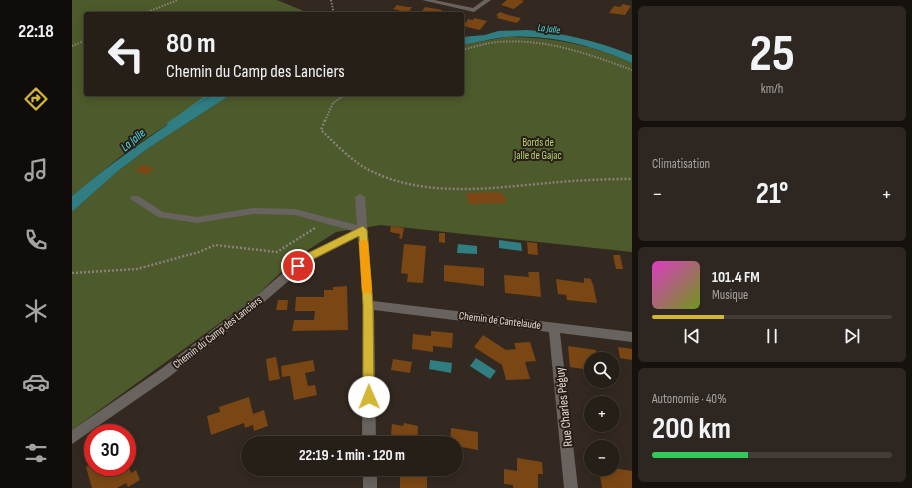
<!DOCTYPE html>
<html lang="fr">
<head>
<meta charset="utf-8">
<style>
	:root { --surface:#261f18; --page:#2e2721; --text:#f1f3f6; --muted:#a4a2a2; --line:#423d37; --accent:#d4b635 }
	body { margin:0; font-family:"Sofia Sans Condensed",sans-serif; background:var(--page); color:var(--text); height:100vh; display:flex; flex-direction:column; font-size:15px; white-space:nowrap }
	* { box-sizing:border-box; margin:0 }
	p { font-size:13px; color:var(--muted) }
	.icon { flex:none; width:22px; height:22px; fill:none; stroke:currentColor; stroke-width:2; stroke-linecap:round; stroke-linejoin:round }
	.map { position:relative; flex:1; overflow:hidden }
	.drawer { display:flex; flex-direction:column; gap:6px; padding:6px; background:#15110d; width:280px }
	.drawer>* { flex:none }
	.banner { position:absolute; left:12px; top:12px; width:380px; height:84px; border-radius:4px; box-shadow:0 2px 10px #0003,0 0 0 1px var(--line); background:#261f18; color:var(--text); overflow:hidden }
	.controls { position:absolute; left:512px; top:352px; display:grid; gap:8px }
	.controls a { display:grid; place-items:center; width:36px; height:36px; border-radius:50%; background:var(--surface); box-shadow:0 2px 10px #0003,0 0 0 1px var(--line); font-size:20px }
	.speed { position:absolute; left:12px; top:424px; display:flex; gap:8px; font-size:20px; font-weight:700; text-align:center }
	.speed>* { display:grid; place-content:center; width:52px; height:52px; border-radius:50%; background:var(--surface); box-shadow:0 2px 10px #0003,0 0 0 1px var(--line); line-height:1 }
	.speed .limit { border:6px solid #d22; background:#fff; color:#111 }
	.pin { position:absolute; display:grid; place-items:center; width:34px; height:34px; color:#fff; margin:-17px; border:2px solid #fff; border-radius:50%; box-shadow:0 1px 4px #0007 }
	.me { position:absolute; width:44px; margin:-22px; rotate:359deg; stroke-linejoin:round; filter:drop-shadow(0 0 3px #0008) }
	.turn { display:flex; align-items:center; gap:14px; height:84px; padding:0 16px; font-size:18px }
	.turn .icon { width:52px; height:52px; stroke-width:2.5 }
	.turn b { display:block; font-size:28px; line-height:34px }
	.big { font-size:30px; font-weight:700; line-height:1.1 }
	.drawer .widget { flex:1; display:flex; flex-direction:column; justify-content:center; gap:6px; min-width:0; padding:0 14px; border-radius:6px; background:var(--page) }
	.drawer .dial { align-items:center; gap:0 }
	.dial b { font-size:52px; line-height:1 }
	.song { display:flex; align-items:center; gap:12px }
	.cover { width:48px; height:48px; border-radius:6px; background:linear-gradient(135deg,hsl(310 70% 55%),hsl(80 70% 35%)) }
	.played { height:4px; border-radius:2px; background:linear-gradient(90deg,var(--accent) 30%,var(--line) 30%) }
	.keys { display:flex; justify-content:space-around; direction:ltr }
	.heat { display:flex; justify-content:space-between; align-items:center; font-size:22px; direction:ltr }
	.charge { height:6px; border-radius:3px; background:linear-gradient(90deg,#34c759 40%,var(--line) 0) }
	.trip { position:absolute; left:169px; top:436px; width:222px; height:40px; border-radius:20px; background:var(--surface); box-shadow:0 2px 10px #0003,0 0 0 1px var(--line); font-weight:700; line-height:40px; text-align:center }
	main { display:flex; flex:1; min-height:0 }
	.dock { display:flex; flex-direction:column; width:72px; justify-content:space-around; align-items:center; background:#0f0c0a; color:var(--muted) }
	.dock .icon { width:28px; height:28px }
	.dock .current { color:var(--accent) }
	.dock b { font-size:18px; color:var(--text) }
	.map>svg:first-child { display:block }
	.green { fill:#4d5a2b }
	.water { fill:#307d82 }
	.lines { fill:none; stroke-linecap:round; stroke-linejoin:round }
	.stream-far1 { stroke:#307d82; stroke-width:3 }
	.stream { stroke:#307d82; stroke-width:4 }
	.building { fill:#7a4714 }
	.path-far1 { stroke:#8a817a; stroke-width:2; stroke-dasharray:1.5 1.5; stroke-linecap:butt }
	.path { stroke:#8a817a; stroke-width:2.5; stroke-dasharray:2 2; stroke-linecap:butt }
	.minor { fill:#69635f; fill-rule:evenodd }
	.route { fill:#d4b635; stroke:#8a7622 }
	.slow { fill:#f59e0b }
	.labels { text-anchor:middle; stroke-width:4; stroke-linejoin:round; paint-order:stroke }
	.far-water-label { font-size:10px; font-style:italic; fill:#4ae0e9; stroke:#291f16 }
	.park-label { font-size:11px; fill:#b6d173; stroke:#291f16 }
	.street-label { font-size:11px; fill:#e1dad4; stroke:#291f16 }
	.water-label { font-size:12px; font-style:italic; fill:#4ae0e9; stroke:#291f16 }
	.near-street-label { font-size:13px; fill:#e1dad4; stroke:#291f16 }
</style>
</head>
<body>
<main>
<nav class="dock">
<b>22:18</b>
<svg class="icon current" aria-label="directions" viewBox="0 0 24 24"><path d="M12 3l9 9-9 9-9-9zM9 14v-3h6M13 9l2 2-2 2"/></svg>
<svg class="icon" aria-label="music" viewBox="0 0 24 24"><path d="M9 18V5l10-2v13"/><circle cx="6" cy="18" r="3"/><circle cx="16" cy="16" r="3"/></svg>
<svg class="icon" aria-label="phone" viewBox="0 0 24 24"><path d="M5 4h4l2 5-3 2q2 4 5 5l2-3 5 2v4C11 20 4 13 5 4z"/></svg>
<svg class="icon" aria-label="climate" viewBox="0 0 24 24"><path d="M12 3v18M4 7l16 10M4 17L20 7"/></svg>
<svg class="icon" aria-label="car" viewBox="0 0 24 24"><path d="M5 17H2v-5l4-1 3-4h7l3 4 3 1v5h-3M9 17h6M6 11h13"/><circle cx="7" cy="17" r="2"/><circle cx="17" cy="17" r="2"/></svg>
<svg class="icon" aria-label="filters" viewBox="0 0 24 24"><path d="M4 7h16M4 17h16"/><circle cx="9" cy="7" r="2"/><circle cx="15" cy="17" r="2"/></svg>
</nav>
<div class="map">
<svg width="560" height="488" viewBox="0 0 560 488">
	<rect width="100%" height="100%" fill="#332920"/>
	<!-- green -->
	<path class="green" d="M0,0H205L239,14H14V94H142L58,149L0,196Z
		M434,37C478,36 521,45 560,63V252L309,225L264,232L225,257L181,299L0,430V212L46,171L75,149L160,94H390V45Z"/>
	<!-- water -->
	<path class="water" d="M455,30C492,33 525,41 560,55V63C522,46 477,34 435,37C420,38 405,43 390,45V37L413,35L426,31Z
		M142,94H160L75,149L46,171L0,212V196C45,158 93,126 142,94Z
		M427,240L449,243L450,251L427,248Z
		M386,244L405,246V254L385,253Z
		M404,358L424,371L418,379L398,366Z
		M358,360L380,363L379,373L357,369Z"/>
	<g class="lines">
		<!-- stream-far1 -->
		<path class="stream-far1" d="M101,121L138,94"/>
		<!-- stream -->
		<path class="stream" d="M97,124L102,120"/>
	</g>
	<!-- building -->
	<path class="building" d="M435,0H449L452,1L442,9L429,5Z
		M551,4L559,6L553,15L537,13L542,6L548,7Z
		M325,5L335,7H340L336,13L321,9Z
		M353,7L359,8L370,10L367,14H348Z
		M428,12L436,15L449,18L445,23L425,18L426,16L424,15Z
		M402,18L415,21L408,30L391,26L396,19L401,20Z
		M70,164L82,169L74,175L63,170Z
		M427,192L428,194H432L434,203L397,204L394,193Z
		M319,226L332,228L330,239L327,238L328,234L318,232Z
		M367,233H373V243L367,242Z
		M455,242L465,243L466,255L456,254Z
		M332,244L354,246L351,283L335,282L336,274L329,273Z
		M541,255H548L551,269H544Z
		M372,265L412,268V286L372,281Z
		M456,272H467L469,297L433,293L432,275L457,277Z
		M512,278L519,279L520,283L521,284L525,303L495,300L494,295L486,294L484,279L512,283Z
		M275,286L276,330L220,331L222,320H242L243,311H223L224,297H252V290H261V287Z
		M206,300H216L215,310H204Z
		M359,331L381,333L380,348L361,346V352L340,349L341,334L359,336Z
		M411,335L434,350L444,349L442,343L458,342L464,361L453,362L458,379L434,380L430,365L402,347Z
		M496,346L524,350L525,359H519V370L498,367Z
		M546,347L560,349V360L548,358Z
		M204,357L208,379L197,381L194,359Z
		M321,359L340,362L338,373L319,370Z
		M241,360L243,371L233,373L236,386L243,385L245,395L222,400L218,376L210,377L209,366Z
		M177,397L181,414L192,410L196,426L182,431L181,425L173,428L172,423L139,435L135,416L148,412L147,407Z
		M332,423L346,426L345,442L330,439V436L319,435L320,424L331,426Z
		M379,428L406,432V450L384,446V443H378Z
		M445,458L470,462L471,474H466V488H441V485L432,484V469L445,471Z
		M55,462L59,473L64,470L68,480L56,487L54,483L45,488H20L14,467L21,463V467H55Z
		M541,468L560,471V488H530L527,469Z
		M328,469H355V488H328Z"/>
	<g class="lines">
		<!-- path-far1 -->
		<path class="path-far1" d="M259,0L262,14
			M70,14L106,0
			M0,46L14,40
			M390,50C402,47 414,43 426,42C473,38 517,54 560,70
			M253,121L261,103L274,94"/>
		<!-- path -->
		<path class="path" d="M253,120L249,130C265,145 281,163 301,172C358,199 427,187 487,182C511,180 536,179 560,179
			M0,273L65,269L127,252L143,245L205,252L243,228"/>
		<!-- minor -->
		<path class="minor" d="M350,0H362L401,8L412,0H419L402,12Z
			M288,194L293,197L301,301L560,332V342L488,333L506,488H492L477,332L302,310L304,443H290L291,305L286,237L241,260L185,308L97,377L0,444V430L89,369L177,302L233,254L281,231L223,215L181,214L125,223L86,217L60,200L58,198L60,196H66L91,212L125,217L181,208L223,209L285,225L283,197Z
			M291,469H305V488H291Z"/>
	</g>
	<!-- route -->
	<path class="route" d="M291,226L295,230L301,305L302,397L301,401L297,402L293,401L291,397V305L287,236L241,259L229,269H223L221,266L234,254Z"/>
	<!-- slow -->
	<path class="slow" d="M292,239L296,242L300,290L298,293H291L290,290L287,242Z"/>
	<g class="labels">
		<!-- far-water labels -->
		<g class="far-water-label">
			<text transform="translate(477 28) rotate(7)" y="4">La Jalle</text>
		</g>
		<!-- park labels -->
		<g class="park-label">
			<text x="466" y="146">Bords de<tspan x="466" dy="13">Jalle de Gajac</tspan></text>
		</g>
		<!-- street labels -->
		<g class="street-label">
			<text transform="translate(428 320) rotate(7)" y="4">Chemin de Cantelaude</text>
			<text transform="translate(145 332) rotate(-38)" y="4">Chemin du Camp des Lanciers</text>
		</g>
		<!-- water labels -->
		<g class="water-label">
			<text transform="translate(61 140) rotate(-40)" y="4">La Jalle</text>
		</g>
		<!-- near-street labels -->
		<g class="near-street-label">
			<text transform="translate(491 407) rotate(-96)" y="5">Rue Charles Péguy</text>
		</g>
	</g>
</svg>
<div class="controls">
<a><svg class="icon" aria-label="search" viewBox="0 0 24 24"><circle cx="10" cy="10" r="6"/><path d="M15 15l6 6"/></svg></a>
<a>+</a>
<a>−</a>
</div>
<div class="speed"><div class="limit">30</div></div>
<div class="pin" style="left:226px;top:266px;background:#d93025"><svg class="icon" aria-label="arrive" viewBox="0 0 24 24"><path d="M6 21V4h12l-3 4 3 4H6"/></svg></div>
<svg class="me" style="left:297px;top:397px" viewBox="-20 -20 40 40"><circle r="19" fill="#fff"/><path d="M0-13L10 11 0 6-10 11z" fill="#d4b635"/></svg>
<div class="trip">22:19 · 1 min · 120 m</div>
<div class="banner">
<div class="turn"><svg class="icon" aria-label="left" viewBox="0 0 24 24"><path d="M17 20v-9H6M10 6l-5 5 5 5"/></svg><div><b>80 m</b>Chemin du Camp des Lanciers</div></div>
</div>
</div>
<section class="drawer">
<div class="widget dial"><b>25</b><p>km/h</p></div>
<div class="widget"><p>Climatisation</p>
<div class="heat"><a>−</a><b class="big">21°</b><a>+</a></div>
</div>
<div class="widget">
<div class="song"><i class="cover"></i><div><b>101.4 FM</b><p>Musique</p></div></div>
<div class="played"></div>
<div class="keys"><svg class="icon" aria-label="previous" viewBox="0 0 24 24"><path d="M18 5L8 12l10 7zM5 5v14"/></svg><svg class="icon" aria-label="pause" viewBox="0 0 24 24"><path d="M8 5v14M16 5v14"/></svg><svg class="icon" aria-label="next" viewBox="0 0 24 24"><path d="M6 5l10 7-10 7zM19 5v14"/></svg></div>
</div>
<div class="widget"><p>Autonomie · 40%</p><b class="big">200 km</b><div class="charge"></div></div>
</section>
</main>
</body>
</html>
